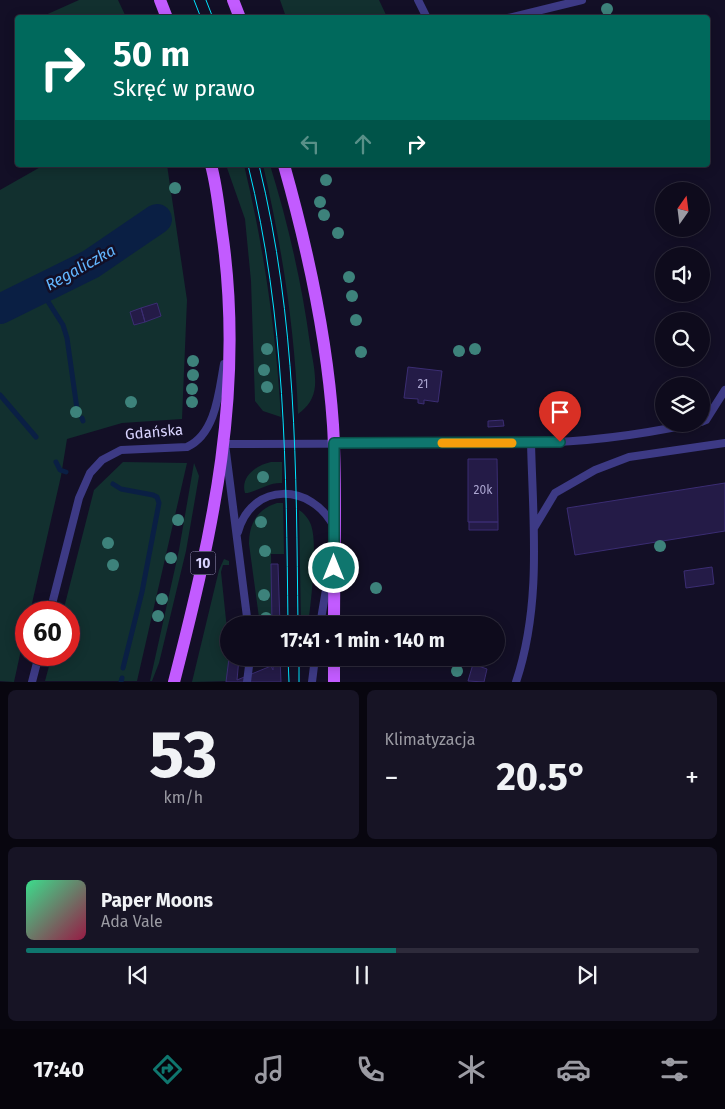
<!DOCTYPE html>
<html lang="pl">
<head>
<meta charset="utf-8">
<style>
	:root { --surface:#0e0b1c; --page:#171425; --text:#f1f3f6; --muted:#9b9ba3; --line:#2e2b3b; --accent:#0f766e }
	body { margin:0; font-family:"Fira Sans",sans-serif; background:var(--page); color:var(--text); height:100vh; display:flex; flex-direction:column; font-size:19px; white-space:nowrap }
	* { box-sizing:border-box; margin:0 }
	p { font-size:16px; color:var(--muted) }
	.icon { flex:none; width:28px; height:28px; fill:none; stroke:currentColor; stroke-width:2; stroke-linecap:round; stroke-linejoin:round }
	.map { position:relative; height:682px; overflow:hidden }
	.sheet { display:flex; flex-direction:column; gap:8px; padding:8px; background:#08060f; flex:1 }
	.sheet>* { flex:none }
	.banner { position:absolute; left:15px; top:15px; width:695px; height:152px; border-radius:5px; box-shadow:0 2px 12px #0003,0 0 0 1px var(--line); background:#00695c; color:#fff; overflow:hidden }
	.needle { width:32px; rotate:14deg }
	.controls { position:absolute; left:655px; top:182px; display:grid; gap:10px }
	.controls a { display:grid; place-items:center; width:55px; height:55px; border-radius:50%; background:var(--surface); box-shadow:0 2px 12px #0003,0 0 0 1px var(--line); font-size:25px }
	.speed { position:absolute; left:15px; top:601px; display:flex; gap:10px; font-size:25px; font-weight:700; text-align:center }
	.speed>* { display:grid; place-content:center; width:65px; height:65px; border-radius:50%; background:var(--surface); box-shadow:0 2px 12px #0003,0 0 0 1px var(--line); line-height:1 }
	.speed .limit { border:8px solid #d22; background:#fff; color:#111 }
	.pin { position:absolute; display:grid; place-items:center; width:42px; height:42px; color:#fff; margin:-51px -21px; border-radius:50% 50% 50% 0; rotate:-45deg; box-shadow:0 0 5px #0007 }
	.pin .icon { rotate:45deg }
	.me { position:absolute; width:55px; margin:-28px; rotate:0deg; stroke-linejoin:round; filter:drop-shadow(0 0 4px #0008) }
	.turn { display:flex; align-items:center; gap:18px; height:105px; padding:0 15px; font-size:22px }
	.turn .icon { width:65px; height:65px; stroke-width:2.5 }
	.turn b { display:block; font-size:35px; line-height:42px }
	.lanes { display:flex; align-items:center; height:48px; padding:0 15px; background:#0003; justify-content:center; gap:25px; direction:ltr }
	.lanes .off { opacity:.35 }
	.big { font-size:38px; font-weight:700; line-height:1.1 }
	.sheet .widget { flex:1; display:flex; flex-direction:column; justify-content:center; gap:8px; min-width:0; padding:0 18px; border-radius:8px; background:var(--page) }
	.sheet .dial { align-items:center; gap:0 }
	.dial b { font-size:65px; line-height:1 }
	.song { display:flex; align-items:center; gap:15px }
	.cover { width:60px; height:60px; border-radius:8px; background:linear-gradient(135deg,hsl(150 70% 55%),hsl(340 70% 35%)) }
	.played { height:5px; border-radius:2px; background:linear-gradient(90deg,var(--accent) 55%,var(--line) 55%) }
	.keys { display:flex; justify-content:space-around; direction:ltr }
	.heat { display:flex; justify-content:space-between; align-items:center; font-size:28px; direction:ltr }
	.sheet .tiles { flex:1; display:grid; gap:8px; grid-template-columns:1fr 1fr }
	.widget:last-child { grid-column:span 2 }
	.trip { position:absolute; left:220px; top:616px; width:285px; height:50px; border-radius:25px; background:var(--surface); box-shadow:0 2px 12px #0003,0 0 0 1px var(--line); font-weight:700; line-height:50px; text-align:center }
	.menu { display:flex; height:80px; justify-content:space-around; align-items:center; background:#06040b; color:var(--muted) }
	.menu .icon { width:35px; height:35px }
	.menu .current { color:var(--accent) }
	.menu b { font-size:22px; color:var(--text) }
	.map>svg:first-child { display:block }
	.green { fill:#12302f }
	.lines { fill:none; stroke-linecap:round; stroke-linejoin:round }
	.stream { stroke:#0a1f44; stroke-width:5 }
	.river { stroke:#0a1f44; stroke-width:30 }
	.building { fill:#241b47; stroke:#3b2d73 }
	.service { stroke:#3d3a85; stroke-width:8 }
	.primary { stroke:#c25bff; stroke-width:12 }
	.tram { stroke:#00e5ff; stroke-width:1 }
	.tree { fill:#3d827b }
	.route-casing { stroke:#0a4d48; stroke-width:12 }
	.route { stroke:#0f766e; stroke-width:9 }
	.slow { stroke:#f59e0b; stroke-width:9 }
	.labels { text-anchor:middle; stroke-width:5; stroke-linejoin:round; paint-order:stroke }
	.number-label { font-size:12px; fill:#aca6d1 }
	.shield { fill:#130f26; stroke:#9e99be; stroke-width:1 }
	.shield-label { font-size:14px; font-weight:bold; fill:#d9d4ff }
	.street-label { font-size:15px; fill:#d9d4ff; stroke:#130f26 }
	.water-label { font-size:16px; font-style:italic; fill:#62b6ff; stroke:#130f26 }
</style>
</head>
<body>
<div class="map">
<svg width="725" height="682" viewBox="0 0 725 682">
	<rect width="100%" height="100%" fill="#130f26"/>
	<!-- green -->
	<path class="green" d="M79,0H118L126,17H41Z
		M280,0H379L387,17H286Z
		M44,165H167L187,300L182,419L122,423L67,439L61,476L30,612H26V627L14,682L0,681V190Z
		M226,165H244C264,248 276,332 281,417L263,411L255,401L251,281L245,219Z
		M263,165H270C288,223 302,284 310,344C312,357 316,372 315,386C314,398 308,407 298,414C295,330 282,247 263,165Z
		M123,462L187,463L137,681H45L52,655H69V612H63L94,490Z
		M271,462H282V483C268,482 255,493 245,493C240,476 257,465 271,462Z
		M194,463L199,476L186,551L159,663L152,681H150L179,550Z
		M277,503H283L284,554H271L272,625H260L249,544C249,524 257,509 277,503Z
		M299,510C304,513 309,519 311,525C318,544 311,603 308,625H301Z
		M224,559L229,561V565H223L221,572L230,658L228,681L192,682L219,570Z"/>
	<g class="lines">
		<!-- stream -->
		<path class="stream" d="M40,289L63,325L67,338L77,409
			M0,395L36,437
			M82,418L83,421
			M56,462L60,470L66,472
			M113,484L121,489L153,495L157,497L159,503L142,592L123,668
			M121,682L122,678"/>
		<!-- river -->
		<path class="river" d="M0,309L91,264L157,219"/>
	</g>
	<!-- building -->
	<path class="building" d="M157,303L161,316L145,322L141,308Z
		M141,308L145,322L134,325L130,312Z
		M408,367L442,371L438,402L424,400V404L418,403V399L404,398Z
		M503,420L504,426L488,427V421Z
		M468,459H497L498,522H468Z
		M725,483V531L575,555L567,508Z
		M469,522H498V530H469Z
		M271,564H278L280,625H272Z
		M712,567L714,584L686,588L684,571Z
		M235,623V625H229V657L226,624Z
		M229,658H239L237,680L271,666L273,670V658H280L281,682H226Z
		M473,664L487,669L484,682L468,681Z"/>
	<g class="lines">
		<!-- service -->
		<path class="service" d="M418,0L427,18
			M508,18L582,0
			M701,422L706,420L725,390
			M534,528L555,493L595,470L629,457L725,443
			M238,532C252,481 312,483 334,527
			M50,612L79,498L90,473L102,460L121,450L187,447C216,434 219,391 224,364
			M248,625L225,444L531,443
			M320,625L330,566
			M32,682L39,655
			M247,682L250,658
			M312,682L315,658
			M516,682C542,604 533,523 531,443C584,442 639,435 691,424"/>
		<!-- primary -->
		<path class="primary" d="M160,0L167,18
			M233,0L240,18
			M284,165C308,250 327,336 333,425C337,491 334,558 334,625
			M174,682C213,530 245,390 222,232C219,210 217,187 211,165
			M334,682V658"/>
		<!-- tram -->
		<path class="tram" d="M194,0L201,18
			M206,0L213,18
			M248,165C286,319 286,467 288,625
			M259,165C297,321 296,466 298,625
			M288,658L289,682
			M299,658V682"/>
	</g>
	<!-- trees -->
	<g class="tree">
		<circle cx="607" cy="9" r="6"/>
		<circle cx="326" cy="180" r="6"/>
		<circle cx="175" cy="188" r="6"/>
		<circle cx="320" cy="202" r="6"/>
		<circle cx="324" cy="215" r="6"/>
		<circle cx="338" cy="233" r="6"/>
		<circle cx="349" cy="277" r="6"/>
		<circle cx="352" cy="296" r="6"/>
		<circle cx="356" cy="320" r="6"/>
		<circle cx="267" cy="349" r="6"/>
		<circle cx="475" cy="349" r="6"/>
		<circle cx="459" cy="351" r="6"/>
		<circle cx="361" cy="352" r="6"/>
		<circle cx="193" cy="361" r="6"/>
		<circle cx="264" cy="370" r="6"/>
		<circle cx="193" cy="375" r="6"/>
		<circle cx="267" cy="387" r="6"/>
		<circle cx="192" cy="389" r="6"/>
		<circle cx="131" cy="402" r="6"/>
		<circle cx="192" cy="402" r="6"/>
		<circle cx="76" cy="412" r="6"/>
		<circle cx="263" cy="477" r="6"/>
		<circle cx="178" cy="520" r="6"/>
		<circle cx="261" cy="522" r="6"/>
		<circle cx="108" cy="543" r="6"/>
		<circle cx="660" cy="546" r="6"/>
		<circle cx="265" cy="551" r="6"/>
		<circle cx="171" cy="558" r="6"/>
		<circle cx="113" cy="565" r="6"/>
		<circle cx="376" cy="588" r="6"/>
		<circle cx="264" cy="595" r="6"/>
		<circle cx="162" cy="599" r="6"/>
		<circle cx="158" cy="616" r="6"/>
		<circle cx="266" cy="618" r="6"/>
		<circle cx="457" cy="671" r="6"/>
	</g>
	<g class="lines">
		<!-- route casing -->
		<g class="route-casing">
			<path id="route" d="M334,568V443L560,442"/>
		</g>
		<!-- route -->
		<use href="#route" class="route"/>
		<!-- slow -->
		<path class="slow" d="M442,443H512"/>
	</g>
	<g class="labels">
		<!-- number labels -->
		<g class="number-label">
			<text x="423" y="388">21</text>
			<text x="483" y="494">20k</text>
		</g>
		<!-- shield labels -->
		<rect class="shield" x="190.5" y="551.5" width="25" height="23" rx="4"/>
		<g class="shield-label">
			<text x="203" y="568">10</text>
		</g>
		<!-- street labels -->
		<g class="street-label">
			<text transform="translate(154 432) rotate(-5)" y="5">Gdańska</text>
		</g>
		<!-- water labels -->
		<g class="water-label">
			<text transform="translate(80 267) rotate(-29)" y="6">Regaliczka</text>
		</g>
	</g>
</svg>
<div class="controls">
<a><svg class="needle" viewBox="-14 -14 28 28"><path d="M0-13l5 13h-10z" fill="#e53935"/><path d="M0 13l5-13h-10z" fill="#9b9ba3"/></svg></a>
<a><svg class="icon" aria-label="sound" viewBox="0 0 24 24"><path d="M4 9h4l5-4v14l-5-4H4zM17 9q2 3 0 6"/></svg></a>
<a><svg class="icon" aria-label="search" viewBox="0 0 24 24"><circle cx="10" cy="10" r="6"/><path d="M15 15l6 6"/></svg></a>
<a><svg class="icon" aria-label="layers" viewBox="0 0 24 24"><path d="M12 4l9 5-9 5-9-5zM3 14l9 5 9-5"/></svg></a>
</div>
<div class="speed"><div class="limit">60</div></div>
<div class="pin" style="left:560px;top:442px;background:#d93025"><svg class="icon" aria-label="arrive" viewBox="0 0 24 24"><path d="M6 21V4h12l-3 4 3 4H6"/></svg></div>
<svg class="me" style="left:334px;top:568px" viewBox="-20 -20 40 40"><circle r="17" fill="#0f766e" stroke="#fff" stroke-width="3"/><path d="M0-11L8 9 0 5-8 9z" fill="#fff"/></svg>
<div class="trip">17:41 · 1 min · 140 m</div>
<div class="banner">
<div class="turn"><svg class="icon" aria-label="right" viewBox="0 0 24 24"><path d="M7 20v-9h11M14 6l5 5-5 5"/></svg><div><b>50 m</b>Skręć w prawo</div></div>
<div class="lanes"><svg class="icon off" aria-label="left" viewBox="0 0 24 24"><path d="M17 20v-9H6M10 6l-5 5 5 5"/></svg><svg class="icon off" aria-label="ahead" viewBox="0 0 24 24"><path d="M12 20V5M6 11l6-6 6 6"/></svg><svg class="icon" aria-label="right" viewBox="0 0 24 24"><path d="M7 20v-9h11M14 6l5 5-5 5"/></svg></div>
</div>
</div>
<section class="sheet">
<div class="tiles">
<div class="widget dial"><b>53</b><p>km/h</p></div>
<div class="widget"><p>Klimatyzacja</p>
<div class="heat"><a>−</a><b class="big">20.5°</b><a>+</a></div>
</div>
<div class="widget">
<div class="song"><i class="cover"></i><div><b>Paper Moons</b><p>Ada Vale</p></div></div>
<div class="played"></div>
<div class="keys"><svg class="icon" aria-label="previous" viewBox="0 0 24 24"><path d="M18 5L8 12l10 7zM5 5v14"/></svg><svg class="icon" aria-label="pause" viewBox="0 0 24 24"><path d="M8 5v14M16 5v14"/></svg><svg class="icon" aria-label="next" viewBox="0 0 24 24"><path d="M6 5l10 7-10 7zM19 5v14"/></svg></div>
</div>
</div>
</section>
<nav class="menu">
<b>17:40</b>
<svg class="icon current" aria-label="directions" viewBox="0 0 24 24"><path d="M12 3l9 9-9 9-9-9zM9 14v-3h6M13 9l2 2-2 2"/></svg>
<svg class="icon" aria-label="music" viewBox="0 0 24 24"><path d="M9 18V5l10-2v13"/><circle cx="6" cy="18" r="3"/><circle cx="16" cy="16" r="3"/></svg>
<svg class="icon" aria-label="phone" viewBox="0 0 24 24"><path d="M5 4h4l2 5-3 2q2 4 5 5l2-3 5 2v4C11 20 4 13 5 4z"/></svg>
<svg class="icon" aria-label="climate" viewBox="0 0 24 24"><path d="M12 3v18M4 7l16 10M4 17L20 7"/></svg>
<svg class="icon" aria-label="car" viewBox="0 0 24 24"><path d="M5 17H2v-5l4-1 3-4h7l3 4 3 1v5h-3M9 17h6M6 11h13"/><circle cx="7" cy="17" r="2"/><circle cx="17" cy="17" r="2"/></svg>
<svg class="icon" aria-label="filters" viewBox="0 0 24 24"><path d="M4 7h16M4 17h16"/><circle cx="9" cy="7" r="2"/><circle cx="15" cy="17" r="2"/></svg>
</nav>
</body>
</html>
